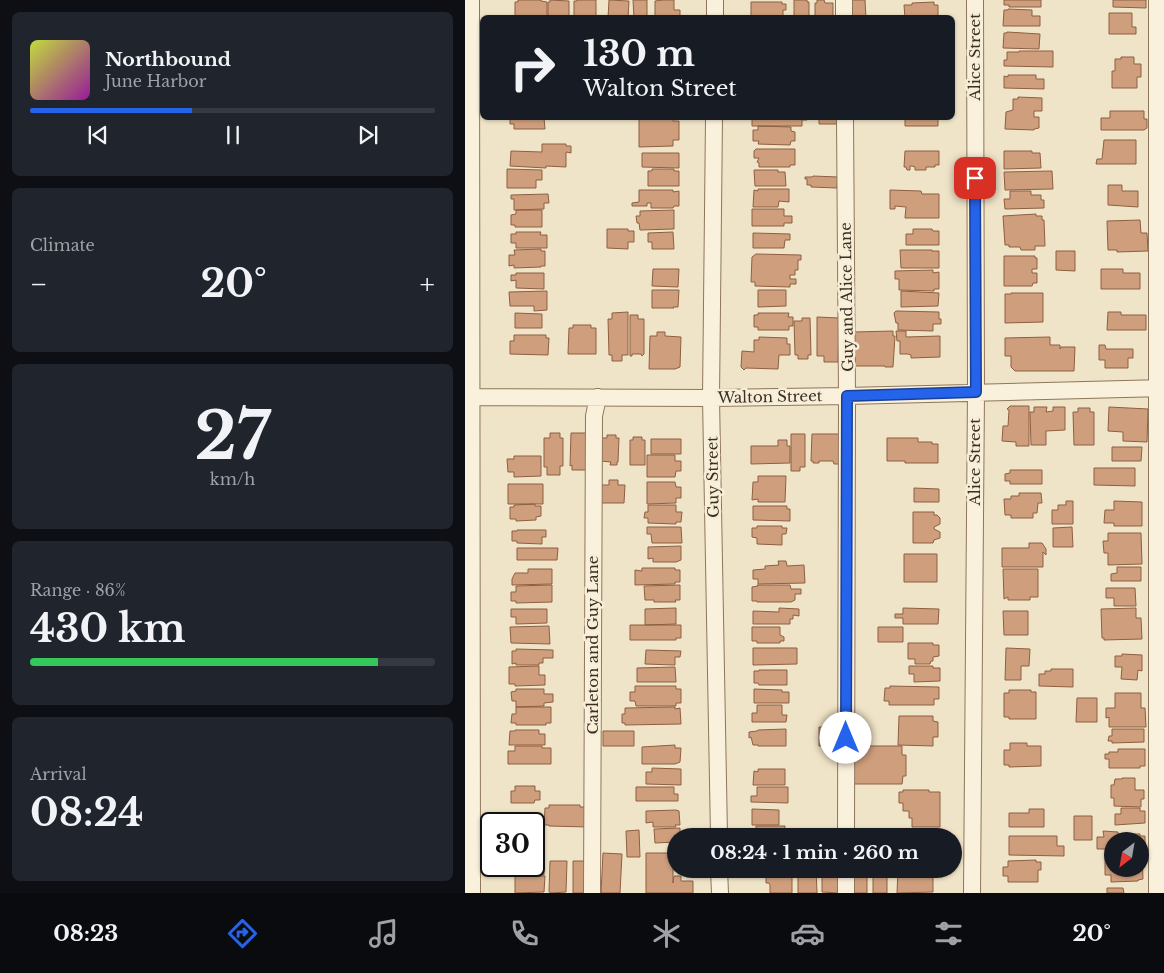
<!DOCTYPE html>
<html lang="en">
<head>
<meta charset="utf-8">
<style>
	:root { --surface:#171b24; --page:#20242c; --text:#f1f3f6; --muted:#9ea1a6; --line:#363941; --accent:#2563eb }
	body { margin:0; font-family:"Libre Baskerville",serif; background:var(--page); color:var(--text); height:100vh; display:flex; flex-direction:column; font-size:19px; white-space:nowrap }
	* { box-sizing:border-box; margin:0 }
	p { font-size:16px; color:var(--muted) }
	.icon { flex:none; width:28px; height:28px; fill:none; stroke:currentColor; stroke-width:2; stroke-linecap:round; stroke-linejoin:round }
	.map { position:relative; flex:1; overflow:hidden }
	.sheet { display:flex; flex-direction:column; gap:12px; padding:12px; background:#0d0f14; width:465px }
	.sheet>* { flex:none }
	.guide { position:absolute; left:15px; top:15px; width:475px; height:105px; border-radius:8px; box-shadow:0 1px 4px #0004; background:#171b24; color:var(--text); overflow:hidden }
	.needle { width:32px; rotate:211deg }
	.controls { position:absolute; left:639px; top:832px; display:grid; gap:10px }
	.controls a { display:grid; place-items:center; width:45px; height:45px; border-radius:50%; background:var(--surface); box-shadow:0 1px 4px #0004; font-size:25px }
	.speed { position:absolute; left:15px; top:812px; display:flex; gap:10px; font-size:25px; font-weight:700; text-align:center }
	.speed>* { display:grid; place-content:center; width:65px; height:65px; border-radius:50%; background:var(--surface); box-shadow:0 1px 4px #0004; line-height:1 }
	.speed .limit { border:2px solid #111; border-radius:8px; background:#fff; color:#111 }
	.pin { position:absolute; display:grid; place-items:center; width:42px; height:42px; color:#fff; margin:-21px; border-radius:10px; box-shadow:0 2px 8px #0006 }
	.me { position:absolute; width:55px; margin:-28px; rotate:0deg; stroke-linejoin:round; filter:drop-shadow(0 0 4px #0008) }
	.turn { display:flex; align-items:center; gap:18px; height:105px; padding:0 20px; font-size:22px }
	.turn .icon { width:65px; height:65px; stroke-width:2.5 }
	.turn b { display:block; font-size:35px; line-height:42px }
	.big { font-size:38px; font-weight:800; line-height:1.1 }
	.sheet .tile { flex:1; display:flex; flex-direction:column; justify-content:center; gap:8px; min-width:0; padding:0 18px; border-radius:8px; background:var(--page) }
	.sheet .dial { align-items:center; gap:0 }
	.dial b { font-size:65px; line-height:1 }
	.song { display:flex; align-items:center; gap:15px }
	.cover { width:60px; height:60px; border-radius:8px; background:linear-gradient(135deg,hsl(70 70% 55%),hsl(300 70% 35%)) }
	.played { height:5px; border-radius:2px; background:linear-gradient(90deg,var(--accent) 40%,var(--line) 40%) }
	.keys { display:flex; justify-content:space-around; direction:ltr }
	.heat { display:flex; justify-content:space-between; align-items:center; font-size:28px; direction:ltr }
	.charge { height:8px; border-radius:4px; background:linear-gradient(90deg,#34c759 86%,var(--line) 0) }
	.trip { position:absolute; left:202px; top:828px; width:295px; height:50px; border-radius:25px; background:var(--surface); box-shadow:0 1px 4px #0004; font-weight:800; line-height:50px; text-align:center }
	.dock { display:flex; height:80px; justify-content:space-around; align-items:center; background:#090b0e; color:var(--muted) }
	.dock .icon { width:35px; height:35px }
	.dock .current { color:var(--accent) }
	.dock b { font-size:22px; color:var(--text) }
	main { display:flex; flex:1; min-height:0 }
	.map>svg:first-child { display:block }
	.building { fill:#cf9f7d; stroke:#8d5f41 }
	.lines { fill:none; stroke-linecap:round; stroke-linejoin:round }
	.street-casing { stroke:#8d765c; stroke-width:18 }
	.street { stroke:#faf1dc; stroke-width:16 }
	.route-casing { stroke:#184099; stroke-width:12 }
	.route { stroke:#2563eb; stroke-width:9 }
	.labels { text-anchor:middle; stroke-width:5; stroke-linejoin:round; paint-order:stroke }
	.street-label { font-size:15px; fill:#3d2e20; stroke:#f7eed8 }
</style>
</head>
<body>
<main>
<section class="sheet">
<div class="tile">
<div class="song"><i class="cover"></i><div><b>Northbound</b><p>June Harbor</p></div></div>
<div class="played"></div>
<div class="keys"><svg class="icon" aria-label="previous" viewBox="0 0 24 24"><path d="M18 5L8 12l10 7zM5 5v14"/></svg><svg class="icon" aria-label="pause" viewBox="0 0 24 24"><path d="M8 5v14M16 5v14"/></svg><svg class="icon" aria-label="next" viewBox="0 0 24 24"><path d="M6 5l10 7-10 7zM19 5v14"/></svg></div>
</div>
<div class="tile"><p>Climate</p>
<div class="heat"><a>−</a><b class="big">20°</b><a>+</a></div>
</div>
<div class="tile dial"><b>27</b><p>km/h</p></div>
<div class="tile"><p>Range · 86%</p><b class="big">430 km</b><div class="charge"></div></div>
<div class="tile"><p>Arrival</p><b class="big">08:24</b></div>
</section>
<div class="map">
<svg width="699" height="893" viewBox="0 0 699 893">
	<rect width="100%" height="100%" fill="#f0e4c8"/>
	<!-- building -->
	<path class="building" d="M53,0H76V1L82,2V18H50V2H53Z
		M85,0L104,1V18H83V2H85Z
		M112,0H131V18H109V1H112Z
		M144,0L164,1L163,18H143Z
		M168,0H182V18H169Z
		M198,0H209V10H215V18H190V1Z
		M329,0H342V2H344V18H329Z
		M352,0H359L360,3H368V18H350V3H352Z
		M385,0H400L401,18H386Z
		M539,0H576V7H544V5H539Z
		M648,0H681V8L648,7Z
		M286,2H317V4H321V10H318V18H286Z
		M469,2V5H473V18H440L439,5H447V3Z
		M543,9L567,10V16H575V26H538L539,10H543Z
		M644,13H667V27H671V34H644Z
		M542,32L575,34L574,49L538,48L539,33H542Z
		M554,51H588V67L539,66V60H542V52H554Z
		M656,57H669V64H676V77H672V88H647V71H650V59H656Z
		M543,75H571V79H579V89L539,88V76L543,77Z
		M553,97L577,98V111H569V117H574V128L569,129V130L540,129L541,112L548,110V99H553Z
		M645,111H679V119H682V128L679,130H636V118H645Z
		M45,118H79L80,129H49V124H45Z
		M174,118H208V121H214V140H208V146L174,147Z
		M287,118H342V120H337V126H287Z
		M354,118H373V124H354Z
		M440,118H473V126H440Z
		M293,126L326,127V131L330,132V141H326L325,145L293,144L294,141H288V130H293Z
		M639,140H671V164H631L632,159H637Z
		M77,144H101V146H106V153L101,152V167L81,166V168L45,166L46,151L77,152Z
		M291,149H330V165H325V167H294V163L292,162L294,158H289V151Z
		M440,151H474V165H470V167H461V170H450V167L447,166H445V170H442L441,167H439Z
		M539,151H567V153H575L576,168L539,169Z
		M177,153H214V168L177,167Z
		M42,169L77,170V180H71V188H42Z
		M187,169H209V171H214V186H183V171H187Z
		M289,170H313V172H320L321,186H290Z
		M587,171L588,189L540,190L539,172Z
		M348,176L373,177L372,188L346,187V185H342V179H340V177H347Z
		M643,185H657V191H673V207L643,205Z
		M293,189H324V202L314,201L313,207H288L289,190L293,191Z
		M174,190H208V192L214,191V206H209L208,208H186V203H182V206H167V203L174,202Z
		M425,190L456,191L457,194H474V218H440L441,207L430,206V209H425Z
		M545,191H566V195H576V200H579V208L540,209L539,199H545Z
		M83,194L84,203H79V209L49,210V199H46V195Z
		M287,209H319V216H327V223H319V226H287Z
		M51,210H77V227H50V225H46V215L51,214Z
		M209,210V229L175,230L174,223H172L171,216H175V211Z
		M571,214V216H577V220H579L580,246H570V250H556L555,247H544V245H540L538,216Z
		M675,220L676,233H682L683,251L652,252V250H643L642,221Z
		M142,229H163V231H169V242H163V249L142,248Z
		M448,229H467L468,231H474V245H441V234H448Z
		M51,232H76L75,235H82V248H51V243H46V234H51Z
		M208,232L209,249H187V242H183V233Z
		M288,233L325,234V240H320L319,248H288Z
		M76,249V251H80V266H76V267L49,268V265L44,266V255H50L49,250Z
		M435,250H467V251H474V268H436Z
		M591,251H610V271L591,270Z
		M291,254L336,255V260H333V270H330V275H325V279H331V284H325V287L290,286V282H286L287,257Z
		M539,256H570V258H572V269H567V273H572V283H568L567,286H539Z
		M188,269H214L213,287L187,286Z
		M636,269H658V273H675V289H636Z
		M468,270V273L474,272V289H469V291L434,290V279H430V271Z
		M51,273H79V289L51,288V280L46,281V275H51Z
		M187,290H214L213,307H208L209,308H187Z
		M293,290H321V306L293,307Z
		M82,291V310L69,311V306H45L44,292Z
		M436,291L474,293L473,306L436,307Z
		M546,293H578V322L540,323V294H546Z
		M431,311L474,312V319H476V324H468V331L433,330V323H431L429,313Z
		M163,312V355H157V361H147V355H144L143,319H147V313Z
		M643,312H656V315H681V330H642Z
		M50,313L77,314V328H50Z
		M293,313H324L323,317H328V326H324V330H293V327H289V315H293Z
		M165,315H173V319H179V354L177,356L176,354H167V356H165Z
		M352,317L374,318L373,362H359V356H352Z
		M337,318H345L346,355H343V359H333V355H330L329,321H337Z
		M108,325H126V328H131V354H103L104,328H108Z
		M428,331V336H430L428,367H420V366H390L389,332Z
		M431,331H441V337L475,336V357L446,358V355L443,354H435V341H432Z
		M192,332H200V336L216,337L215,367L210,369H184L185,336H192Z
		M49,335H81V338H84L83,355L45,354V341H49Z
		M294,337L322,338V344H325V355H314L313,369L281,368L279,370L276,367L277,351L289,352V340H294Z
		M585,337V345H595V349L596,347H610L609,371H550L546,367V356H540V338Z
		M634,345H640L641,349H668V358H663V368H640V360H634Z
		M545,406H564V446H551V442L537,441L538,426H543L544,410L542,409Z
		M569,407H582L581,412L588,411V407H600V430L581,431V445H566L565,412H569Z
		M644,407L683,409L682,442L658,441V432L643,431Z
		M613,408H625V412H629V445H609L608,412H613Z
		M85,433H95V438H98V466H95V475H82V467H79V438H85Z
		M106,433H124L123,470H107V465L105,466Z
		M326,434H340V467H335V471H326Z
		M347,434H375L374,464H369L368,461H354V463H348V461H346Z
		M142,435H151V438H154L153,462H152V465H145L146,462L135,461V438H142Z
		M168,437H177V440H180V465H165V440H168Z
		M422,438H453V442H467V444H473V463H440V461H422Z
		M186,439H216V454H186Z
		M313,440H322V446H325V463L286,464V446H313Z
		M647,447H677L676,461H647Z
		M182,455H210V461H216V471H211L210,477H182Z
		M49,456H76V476L49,477V472H43L42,459H49Z
		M629,468H670V486L629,485Z
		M545,470H577V484H545V481H540V474L545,473Z
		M293,476H321L320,502H293V499L287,500L288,482H293Z
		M144,480H153V485H160L159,503H136V485H144Z
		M182,482H210L211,487H216V498H211V503L182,504Z
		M43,484H78V504H43Z
		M449,488L474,489V502H449Z
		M554,493H576L577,503H573L572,513H568V518H546V515H540L539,499H546V496H554Z
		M601,501H608V524H587V510H593V505H601Z
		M649,501L677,502V526H649V523H639L640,510H649Z
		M70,504V506H76V516L71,517V520L51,521V519H45V507H49V505Z
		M183,505H211V512H217L216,522H211V524L183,523V518H179L180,512H183Z
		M288,506H322V509H325V521L288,520Z
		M448,512H469V515H472L475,518V524L469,527V529L475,532V538L469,540L468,543H448Z
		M292,526H317V528H322L321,534H317V545L292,544V538L287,537V528H292Z
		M182,527H216L217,543H187L186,534H182Z
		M607,527L608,547H588V528Z
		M52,530H81V537H77V544L52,543V541H47V531H52Z
		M643,533H676L677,564L643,565V553H639L638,541H643Z
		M564,543H577L581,549V555L578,552V567H537V548H564Z
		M216,546V560L211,562H188V558L183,559V547Z
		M52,548H93L92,560H52Z
		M439,554H472V582H439Z
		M313,561H321L322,566L339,565L340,583L293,584V579H288V570L300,569V566L314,565Z
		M652,567H676V581H646V574L652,573Z
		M177,568H210V570H215V582H210V584L170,585V570L177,571Z
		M63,569H87V584L47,585V579L50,573H63Z
		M538,569H573V597H565V600H543V597L539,599Z
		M87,585V602L51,603V601H46V592H51V586Z
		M215,585V600H210L211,602H189V600H180L179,586Z
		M292,585H325L326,589H336V594H330V600L326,602H292V601H287V587L293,586Z
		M641,588H670L671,606H649V598H641Z
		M211,608V624L180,625V609Z
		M314,608L334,609V616L328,615V619H325V624H288V611L314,612Z
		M438,608L474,609L473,624H438V618H430V614H438Z
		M671,608V618H676L677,639L639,640V638H637L636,609Z
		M46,609H82V623L51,624V617H46Z
		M538,611H563V635H539Z
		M165,625H216V638H211V640H165Z
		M84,626L85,644L46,643L45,627Z
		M287,627H315V635L319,637V641H315V643H292V641H287Z
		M413,627H438V642H413Z
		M443,643H468V645H474V656L468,657V661H466L465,664H450V659H443Z
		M288,648H332V664L288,665Z
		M541,648L565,649L564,666H556V680H540Z
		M51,649L88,650V658H78V663H74V665H51V663L47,664V651H51Z
		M181,650L216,651L215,657H210V665L180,664Z
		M657,654L677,655V671L673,670L672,680L656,679L657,667H650V656H657Z
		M74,666V675H80V685L50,686V684H44V667Z
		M444,666H468V668H475V681L449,682V674H444Z
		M210,667L211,682H172V668Z
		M586,669H608V687L574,686V674H580V671H586Z
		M294,670H322V685H294L293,683H289V671H294Z
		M170,686H211V689H216V703H211V706H171L170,701H165V692H170Z
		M425,686L474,687V699H469V705H424V701H419L420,688H425Z
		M51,689H79V694H88V702L79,703V706L51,707V701H47L46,692L51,691Z
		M289,689L317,690V692H324V703H289Z
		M544,690H566V692H571V719H544V717H539V693H544Z
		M650,693H676V708H680L681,727H644V717L641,718V708H650Z
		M612,698H632V722H611Z
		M292,705H317V715H322L321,722H287V713H292Z
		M51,707H86V723H81V725H51V723H46L47,714H51Z
		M210,707V709L215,708L216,724L160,725V723H157V714H160V708Z
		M434,716H468V721L473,722V737H468V746L433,745Z
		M354,727H375V746H354Z
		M321,729V746H293V745H288L286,737L284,738V732L292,731L293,730Z
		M647,729H679V742L647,743V741H643L644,736H647Z
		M50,730H74V734H80V745H44L45,731H50Z
		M138,731H169V746H138Z
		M545,743H562V746H576V766L544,767V765H539V750H545Z
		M210,745V748H216L215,762L210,764H177V747Z
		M50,746H77V748H86V764H43V751H50Z
		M386,746H437V755H441V776H438L437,784H386Z
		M653,749H680V766H675V768H644V759H640V754H644V752H653Z
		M187,768L216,769V785L181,784V772H187Z
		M293,769H320V785H288L289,771L293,772Z
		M657,778H670V790H679V799H676V807L649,806V798H646V785H649L650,779H657Z
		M50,786H70V791H75V800H70L69,803H46V791H50Z
		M171,787H209V794H213V801H171Z
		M292,787H323V803L286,802V796H292Z
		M438,790H464V792H475V827H447V818H444V811H438V803H434V792H438Z
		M84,805H115V807H124V827L84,826V825H79L80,808H84Z
		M656,808H675V811H680V823L650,825V814H656Z
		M287,809L314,810V825H287Z
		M564,809H579V827H544V813H564Z
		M211,810L214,811L215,825H210L211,827H188V822L181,823V811Z
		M609,816H627V840H609Z
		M291,826H320L319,835H323V836H287V835H291Z
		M215,828V836H211V842L190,843L189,829Z
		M69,829H72V831H78V841L71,842V844H69Z
		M475,829V836H439V830Z
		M174,830L175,857H162L161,831Z
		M638,831L653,832V834H675V836H680V846L675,848V841H648V849H632V837H639Z
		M544,836H592V846H599V856L544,855Z
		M646,850H648V869H675V852H677L678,879L673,880V881L646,882V875H640V856H646Z
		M138,853L157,854L155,893H136Z
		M181,853H208V883L209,876H216V881H228V893H181Z
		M69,854H79V875H63L64,868L50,869V866H69Z
		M571,860V862H576V870H573V882H543V876H538V867H543V861Z
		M85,861H102L101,892L86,893L84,892Z
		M108,861H121L124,893H108Z
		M301,869H327V893H305V885L304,883H301Z
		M333,869H351L352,893H333Z
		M357,869H373V893L357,892Z
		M388,869H402V893H387Z
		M408,869H422V893H408Z
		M433,869H475V874H468V892L432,893Z
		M50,876H80L79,892L50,893Z
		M642,888H658L659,893H642Z"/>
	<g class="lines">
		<!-- street casing -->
		<g class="street-casing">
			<path id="street" d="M6,0L7,893
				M379,0V18
				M250,18V0
				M249,118L246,398L254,836
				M380,118L382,396L381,836
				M0,397L246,398L382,396L699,388
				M254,869L255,893
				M127,893L129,416L133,397
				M381,893V869
				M507,893L511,392L510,0
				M692,893V0"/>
		</g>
		<!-- street -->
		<use href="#street" class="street"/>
	</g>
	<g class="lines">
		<!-- route casing -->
		<g class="route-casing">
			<path id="route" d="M381,738L382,396L511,392L510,178"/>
		</g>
		<!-- route -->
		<use href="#route" class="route"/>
	</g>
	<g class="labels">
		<!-- street labels -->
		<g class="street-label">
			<text transform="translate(510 57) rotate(-90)" y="5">Alice Street</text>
			<text transform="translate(382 297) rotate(-91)" y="5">Guy and Alice Lane</text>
			<text transform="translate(305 397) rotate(-1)" y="5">Walton Street</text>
			<text transform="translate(510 462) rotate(-90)" y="5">Alice Street</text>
			<text transform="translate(248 477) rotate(-91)" y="5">Guy Street</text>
			<text transform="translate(128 645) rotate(-90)" y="5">Carleton and Guy Lane</text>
		</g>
	</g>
</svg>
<div class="controls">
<a><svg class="needle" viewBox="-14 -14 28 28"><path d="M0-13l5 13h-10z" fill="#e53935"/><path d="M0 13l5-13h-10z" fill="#9ea1a6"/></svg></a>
</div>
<div class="speed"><div class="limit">30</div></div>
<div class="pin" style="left:510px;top:178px;background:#d93025"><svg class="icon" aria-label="arrive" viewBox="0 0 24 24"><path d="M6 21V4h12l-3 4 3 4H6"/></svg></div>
<svg class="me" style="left:381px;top:738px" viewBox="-20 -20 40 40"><circle r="19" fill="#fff"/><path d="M0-13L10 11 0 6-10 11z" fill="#2563eb"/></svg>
<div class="trip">08:24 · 1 min · 260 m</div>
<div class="guide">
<div class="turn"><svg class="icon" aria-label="right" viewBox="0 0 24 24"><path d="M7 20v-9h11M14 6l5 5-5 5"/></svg><div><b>130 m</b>Walton Street</div></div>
</div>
</div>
</main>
<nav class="dock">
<b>08:23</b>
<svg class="icon current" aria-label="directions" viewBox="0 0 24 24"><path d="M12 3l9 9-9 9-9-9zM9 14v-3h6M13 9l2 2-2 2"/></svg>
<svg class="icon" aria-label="music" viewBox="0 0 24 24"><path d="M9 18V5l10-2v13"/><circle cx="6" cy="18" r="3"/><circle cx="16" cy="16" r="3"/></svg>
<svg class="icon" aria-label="phone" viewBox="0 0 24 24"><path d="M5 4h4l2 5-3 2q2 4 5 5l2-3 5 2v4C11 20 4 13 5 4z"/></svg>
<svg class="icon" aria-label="climate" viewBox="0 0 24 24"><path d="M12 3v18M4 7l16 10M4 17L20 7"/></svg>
<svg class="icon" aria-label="car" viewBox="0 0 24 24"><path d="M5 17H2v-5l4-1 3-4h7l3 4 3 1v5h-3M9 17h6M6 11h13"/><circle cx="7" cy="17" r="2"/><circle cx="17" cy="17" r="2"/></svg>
<svg class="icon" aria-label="filters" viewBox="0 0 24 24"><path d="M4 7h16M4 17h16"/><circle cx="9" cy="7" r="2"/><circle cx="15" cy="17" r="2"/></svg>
<b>20°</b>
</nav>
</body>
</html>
